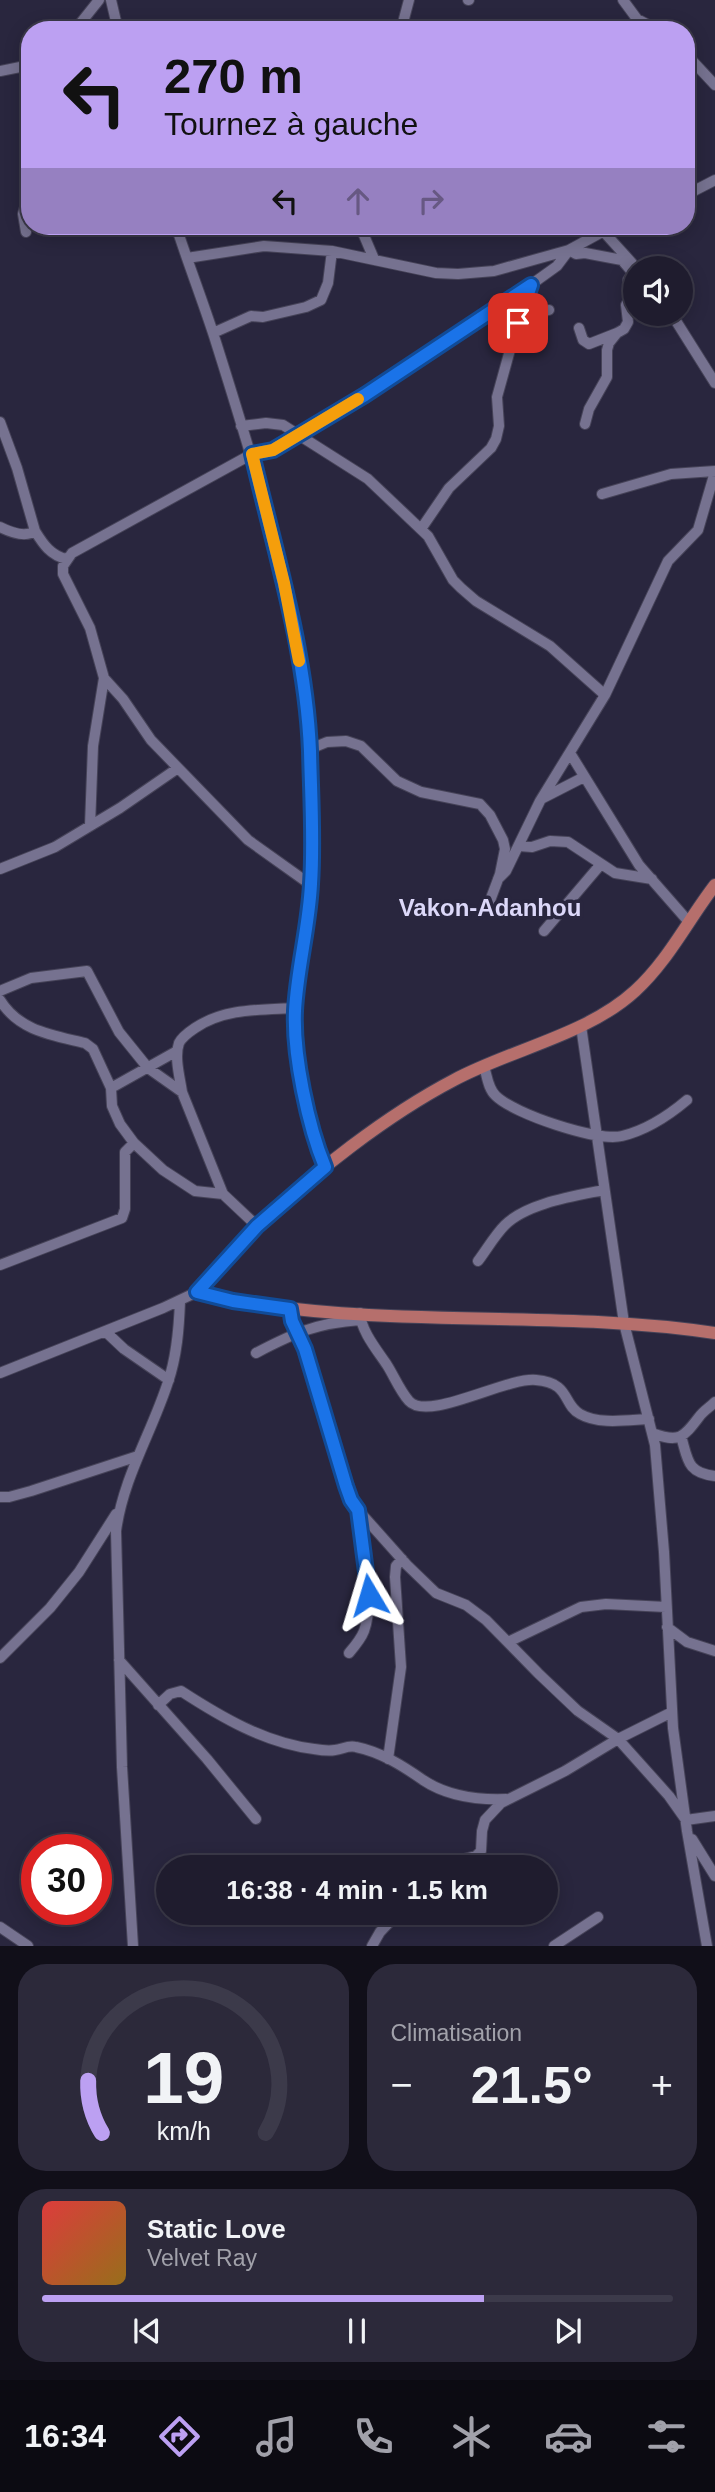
<!DOCTYPE html>
<html lang="fr">
<head>
<meta charset="utf-8">
<style>
	:root { --surface:#1f1c2e; --page:#2c293a; --text:#f1f3f6; --muted:#a1a1aa; --line:#3c3a4a; --accent:#bca0f2 }
	body { margin:0; font-family:Arial,sans-serif; background:var(--page); color:var(--text); height:100vh; display:flex; flex-direction:column; font-size:26px; white-space:nowrap }
	* { box-sizing:border-box; margin:0 }
	p { font-size:23px; color:var(--muted) }
	.icon { flex:none; width:38px; height:38px; fill:none; stroke:currentColor; stroke-width:2; stroke-linecap:round; stroke-linejoin:round }
	.map { position:relative; height:1946px; overflow:hidden }
	.panel { display:flex; flex-direction:column; gap:18px; padding:18px; background:#110f19; flex:1 }
	.panel>* { flex:none }
	.banner { position:absolute; left:21px; top:21px; width:674px; height:214px; border-radius:28px; box-shadow:0 4px 18px #0003,0 0 0 2px var(--line); background:#bca0f2; color:#111; overflow:hidden }
	.controls { position:absolute; left:623px; top:256px; display:grid; gap:14px }
	.controls a { display:grid; place-items:center; width:70px; height:70px; border-radius:50%; background:var(--surface); box-shadow:0 4px 18px #0003,0 0 0 2px var(--line); font-size:35px }
	.speed { position:absolute; left:21px; top:1834px; display:flex; gap:14px; font-size:35px; font-weight:700; text-align:center }
	.speed>* { display:grid; place-content:center; width:91px; height:91px; border-radius:50%; background:var(--surface); box-shadow:0 4px 18px #0003,0 0 0 2px var(--line); line-height:1 }
	.speed .limit { border:10px solid #d22; background:#fff; color:#111 }
	.pin { position:absolute; display:grid; place-items:center; width:60px; height:60px; color:#fff; margin:-30px; border-radius:14px; box-shadow:0 4px 10px #0006 }
	.me { position:absolute; width:77px; margin:-38px; rotate:353deg; stroke-linejoin:round; filter:drop-shadow(0 0 5px #0008) }
	.turn { display:flex; align-items:center; gap:24px; height:147px; padding:0 28px; font-size:32px }
	.turn .icon { width:91px; height:91px; stroke-width:2.5 }
	.turn b { display:block; font-size:49px; line-height:60px }
	.lanes { display:flex; align-items:center; height:66px; padding:0 28px; background:#0003; justify-content:center; gap:35px; direction:ltr }
	.lanes .off { opacity:.35 }
	.big { font-size:52px; font-weight:700; line-height:1.1 }
	.panel .tile { flex:1; display:flex; flex-direction:column; justify-content:center; gap:10px; min-width:0; padding:0 24px; border-radius:28px; background:var(--page) }
	.panel .dial { align-items:center; gap:0 }
	.dial svg { height:182px; overflow:visible; fill:none; stroke:var(--line); stroke-width:7; stroke-linecap:round; text-anchor:middle }
	.dial text { fill:var(--text); stroke:none }
	.song { display:flex; align-items:center; gap:21px }
	.cover { width:84px; height:84px; border-radius:10px; background:linear-gradient(135deg,hsl(0 70% 55%),hsl(40 70% 35%)) }
	.played { height:7px; border-radius:4px; background:linear-gradient(90deg,var(--accent) 70%,var(--line) 70%) }
	.keys { display:flex; justify-content:space-around; direction:ltr }
	.heat { display:flex; justify-content:space-between; align-items:center; font-size:38px; direction:ltr }
	.panel .tiles { flex:1; display:grid; gap:18px; grid-template-columns:1fr 1fr }
	.tile:last-child { grid-column:span 2 }
	.trip { position:absolute; left:156px; top:1855px; width:402px; height:70px; border-radius:35px; background:var(--surface); box-shadow:0 4px 18px #0003,0 0 0 2px var(--line); font-weight:700; line-height:70px; text-align:center }
	.menu { display:flex; height:112px; justify-content:space-around; align-items:center; background:#0c0b12; color:var(--muted) }
	.menu .icon { width:49px; height:49px }
	.menu .on { color:var(--accent) }
	.menu b { font-size:32px; color:var(--text) }
	.map>svg:first-child { display:block }
	.lines { fill:none; stroke-linecap:round; stroke-linejoin:round }
	.minor-casing { stroke:#464358; stroke-width:12 }
	.major-casing { stroke:#464358; stroke-width:14 }
	.minor { stroke:#767290; stroke-width:10 }
	.major { stroke:#b66f6c; stroke-width:12 }
	.route-casing { stroke:#114b97; stroke-width:18 }
	.route { stroke:#1a73e8; stroke-width:12 }
	.slow { stroke:#f59e0b; stroke-width:12 }
	.labels { text-anchor:middle; stroke-width:7; stroke-linejoin:round; paint-order:stroke }
	.quarter-label { font-size:24px; font-weight:bold; fill:#dcd8f9; stroke:#29263e }
</style>
</head>
<body>
<div class="map">
<svg width="715" height="1946" viewBox="0 0 715 1946">
	<rect width="100%" height="100%" fill="#29263e"/>
	<g class="lines">
		<!-- minor casing -->
		<g class="minor-casing">
			<path id="minor" d="M111,0L118,30
				M468,0H469
				M623,0L637,19L658,30
				M75,30L99,0
				M401,30L409,0
				M686,54L715,85
				M0,71L30,65
				M686,195L715,180
				M176,226C188,263 202,299 214,336C256,469 300,607 310,748C313,793 314,841 311,886C308,926 299,966 295,1007C291,1048 310,1128 325,1167
				M360,226L374,259
				M603,231L632,263
				M26,232L23,214L30,190
				M187,258L264,246L332,251L436,273L458,274L494,271L569,250L613,226
				M524,306L541,312L549,310
				M671,313L715,383
				M213,333L251,316L263,317L306,307L321,300L328,283L332,251
				M0,422L17,468L35,531C25,538 10,532 0,527
				M585,424L589,409L607,377V350L609,343L617,333
				M241,426L266,423L283,425L368,479L428,536L453,580L461,588L476,601L550,646L605,695
				M602,494L671,474L715,471
				M421,529L449,488L491,448L496,439L499,426L497,397L513,339L531,286
				M35,531C43,544 51,556 67,559
				M310,749L327,742L346,741L361,746L397,781L421,792L480,804L490,815L503,840L505,849L500,874L488,906
				M570,753L639,865L688,921
				M543,798L584,777
				M90,826L93,746L104,678
				M519,846L532,847L550,841L568,842L615,873L652,879
				M0,869L55,847L120,808L178,768
				M498,879L506,871L540,801L605,695L668,561L698,530L715,472
				M311,885L248,840L151,740L123,699L104,678L90,628L63,574V566L72,553L252,454L273,450L365,395L507,302L557,266L569,250L576,254L585,253L622,260L633,273L628,280L630,298L626,305L628,322L624,329L617,333L589,344L583,340L579,328
				M544,931L601,864
				M0,991L31,978L87,971L119,1032L148,1068L182,1092L223,1194
				M0,1000C19,1031 52,1035 85,1043L93,1049L111,1088L112,1106L120,1124L134,1143L163,1170L195,1191L223,1194L257,1226
				M581,1026L624,1323L655,1445L664,1552L673,1728L687,1831L707,1946
				M484,1066C487,1076 488,1089 496,1096C514,1114 598,1142 622,1136C647,1130 668,1116 687,1100
				M111,1088L177,1051
				M182,1092C180,1078 174,1057 179,1043C182,1037 189,1032 195,1028C225,1008 260,1010 295,1008
				M478,1261C487,1249 495,1235 505,1225C527,1203 575,1196 604,1190
				M0,1265L122,1218L125,1209V1152L134,1143
				M290,1309L292,1321L305,1349L346,1486L351,1500L358,1510L407,1565L436,1593L466,1605L486,1620L538,1673L578,1711L618,1739L669,1796L686,1820L715,1816
				M360,1313C361,1331 377,1350 387,1365C394,1376 400,1391 409,1401C428,1422 506,1377 536,1380C571,1383 562,1404 580,1414C599,1425 628,1420 649,1419
				M106,1332L124,1349L169,1380
				M256,1353C294,1333 317,1323 360,1320
				M0,1373L163,1308L197,1292
				M652,1433C679,1443 683,1438 699,1417C703,1411 710,1407 715,1402
				M681,1436C688,1460 687,1473 715,1476
				M0,1497H9L31,1491L138,1456
				M667,1627L687,1642L715,1651
				M508,1642L581,1607L606,1604L666,1607
				M349,1653C355,1646 361,1639 364,1631C376,1598 362,1546 358,1512
				M0,1658L50,1608L79,1572L116,1514
				M119,1660L207,1759L256,1819
				M158,1705L170,1694L181,1691C221,1717 265,1743 314,1749C320,1750 329,1751 335,1750C343,1749 348,1745 356,1747C381,1752 403,1766 423,1780C447,1796 479,1800 506,1799
				M388,1759L401,1667L395,1577L396,1566L402,1559
				M692,1839L715,1876
				M447,1867L456,1861L476,1856L481,1851L482,1831L485,1820L501,1803L565,1771L618,1739L672,1712
				M0,1927L28,1946
				M133,1946L122,1767L116,1531C123,1478 152,1432 168,1382C177,1356 179,1328 180,1301
				M372,1946L380,1932L398,1913
				M554,1946L598,1917"/>
		</g>
		<!-- major casing -->
		<g class="major-casing">
			<path id="major" d="M715,885C688,920 668,961 635,991C587,1035 512,1049 454,1080C387,1115 313,1173 258,1225C236,1246 217,1270 197,1292C365,1333 544,1307 715,1333"/>
		</g>
		<!-- minor -->
		<use href="#minor" class="minor"/>
		<!-- major -->
		<use href="#major" class="major"/>
	</g>
	<g class="lines">
		<!-- route casing -->
		<g class="route-casing">
			<path id="route" d="M369,1595L358,1510L351,1500L346,1486L305,1349L292,1321L290,1309L233,1301L197,1292L257,1226L325,1167C308,1126 293,1055 295,1011C297,969 309,927 311,884C314,840 311,796 310,751C306,651 275,552 252,454L273,450L365,395L531,285L518,323"/>
		</g>
		<!-- route -->
		<use href="#route" class="route"/>
		<!-- slow -->
		<path class="slow" d="M299,661L284,583L252,454L273,450L358,399"/>
	</g>
	<g class="labels">
		<!-- quarter labels -->
		<g class="quarter-label">
			<text x="490" y="916">Vakon-Adanhou</text>
		</g>
	</g>
</svg>
<div class="controls">
<a><svg class="icon" aria-label="sound" viewBox="0 0 24 24"><path d="M4 9h4l5-4v14l-5-4H4zM17 9q2 3 0 6"/></svg></a>
</div>
<div class="speed"><div class="limit">30</div></div>
<div class="pin" style="left:518px;top:323px;background:#d93025"><svg class="icon" aria-label="arrive" viewBox="0 0 24 24"><path d="M6 21V4h12l-3 4 3 4H6"/></svg></div>
<svg class="me" style="left:369px;top:1595px" viewBox="-20 -20 40 40"><path d="M0-17L14 15 0 8-14 15z" fill="#1a73e8" stroke="#fff" stroke-width="4"/></svg>
<div class="trip">16:38 · 4 min · 1.5 km</div>
<div class="banner">
<div class="turn"><svg class="icon" aria-label="left" viewBox="0 0 24 24"><path d="M17 20v-9H6M10 6l-5 5 5 5"/></svg><div><b>270 m</b>Tournez à gauche</div></div>
<div class="lanes"><svg class="icon" aria-label="left" viewBox="0 0 24 24"><path d="M17 20v-9H6M10 6l-5 5 5 5"/></svg><svg class="icon off" aria-label="ahead" viewBox="0 0 24 24"><path d="M12 20V5M6 11l6-6 6 6"/></svg><svg class="icon off" aria-label="right" viewBox="0 0 24 24"><path d="M7 20v-9h11M14 6l5 5-5 5"/></svg></div>
</div>
</div>
<section class="panel">
<div class="tiles">
<div class="tile dial"><svg viewBox="0 0 100 80">
<path d="M14 69A42 42 0 1 1 86 69"/>
<path d="M14 69A42 42 0 0 1 8 46" stroke="#bca0f2"/>
<text x="50" y="56" font-size="32" font-weight="700">19</text>
<text x="50" y="72" font-size="11">km/h</text>
</svg></div>
<div class="tile"><p>Climatisation</p>
<div class="heat"><a>−</a><b class="big">21.5°</b><a>+</a></div>
</div>
<div class="tile">
<div class="song"><i class="cover"></i><div><b>Static Love</b><p>Velvet Ray</p></div></div>
<div class="played"></div>
<div class="keys"><svg class="icon" aria-label="previous" viewBox="0 0 24 24"><path d="M18 5L8 12l10 7zM5 5v14"/></svg><svg class="icon" aria-label="pause" viewBox="0 0 24 24"><path d="M8 5v14M16 5v14"/></svg><svg class="icon" aria-label="next" viewBox="0 0 24 24"><path d="M6 5l10 7-10 7zM19 5v14"/></svg></div>
</div>
</div>
</section>
<nav class="menu">
<b>16:34</b>
<svg class="icon on" aria-label="directions" viewBox="0 0 24 24"><path d="M12 3l9 9-9 9-9-9zM9 14v-3h6M13 9l2 2-2 2"/></svg>
<svg class="icon" aria-label="music" viewBox="0 0 24 24"><path d="M9 18V5l10-2v13"/><circle cx="6" cy="18" r="3"/><circle cx="16" cy="16" r="3"/></svg>
<svg class="icon" aria-label="phone" viewBox="0 0 24 24"><path d="M5 4h4l2 5-3 2q2 4 5 5l2-3 5 2v4C11 20 4 13 5 4z"/></svg>
<svg class="icon" aria-label="climate" viewBox="0 0 24 24"><path d="M12 3v18M4 7l16 10M4 17L20 7"/></svg>
<svg class="icon" aria-label="car" viewBox="0 0 24 24"><path d="M5 17H2v-5l4-1 3-4h7l3 4 3 1v5h-3M9 17h6M6 11h13"/><circle cx="7" cy="17" r="2"/><circle cx="17" cy="17" r="2"/></svg>
<svg class="icon" aria-label="filters" viewBox="0 0 24 24"><path d="M4 7h16M4 17h16"/><circle cx="9" cy="7" r="2"/><circle cx="15" cy="17" r="2"/></svg>
</nav>
</body>
</html>
